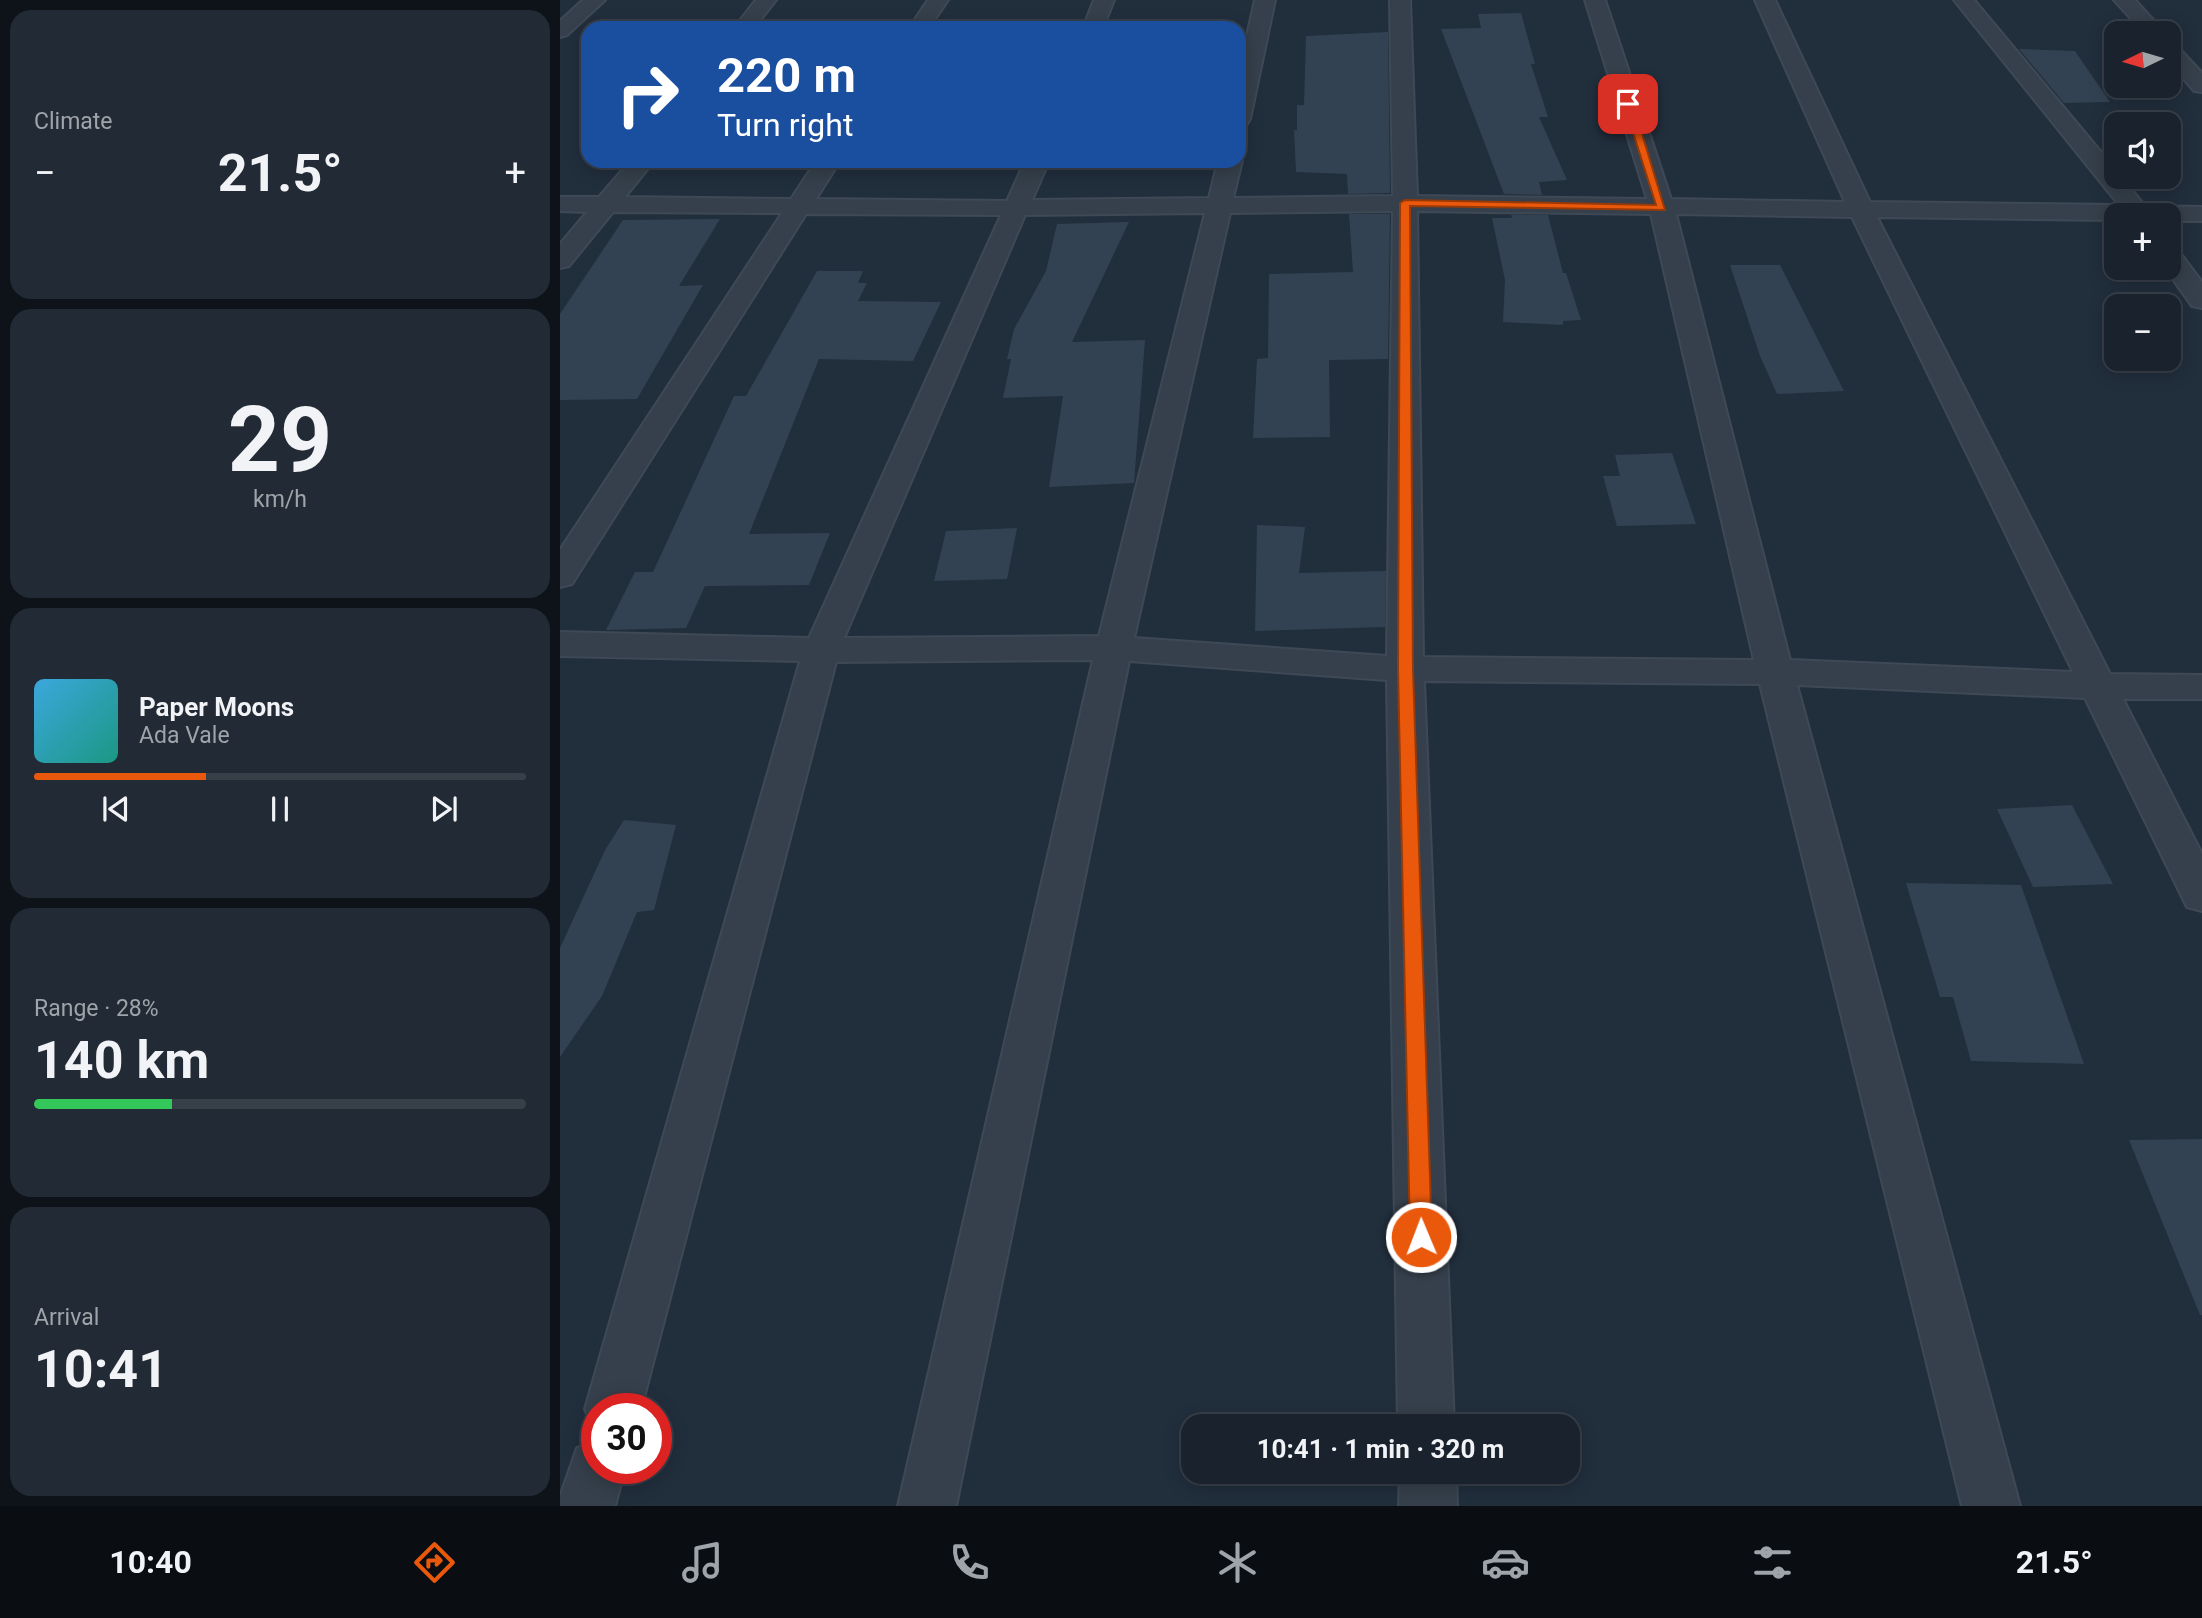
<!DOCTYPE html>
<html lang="en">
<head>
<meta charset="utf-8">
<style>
	:root { --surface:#19222d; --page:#222a35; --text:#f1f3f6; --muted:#9fa4aa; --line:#373f49; --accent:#ea580c }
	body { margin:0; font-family:Roboto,sans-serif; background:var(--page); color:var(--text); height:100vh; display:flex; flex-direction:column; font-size:26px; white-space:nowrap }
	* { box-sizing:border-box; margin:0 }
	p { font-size:23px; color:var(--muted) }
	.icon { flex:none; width:38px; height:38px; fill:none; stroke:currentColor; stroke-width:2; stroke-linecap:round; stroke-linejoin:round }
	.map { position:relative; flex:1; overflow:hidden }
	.drawer { display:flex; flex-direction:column; gap:10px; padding:10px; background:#0e1319; width:560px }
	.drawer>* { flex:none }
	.banner { position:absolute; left:21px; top:21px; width:665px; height:147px; border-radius:21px; box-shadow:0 4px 18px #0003,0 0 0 2px var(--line); background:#1a4fa0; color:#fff; overflow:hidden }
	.needle { width:46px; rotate:265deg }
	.controls { position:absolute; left:1544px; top:21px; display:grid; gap:14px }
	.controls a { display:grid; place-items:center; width:77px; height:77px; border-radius:14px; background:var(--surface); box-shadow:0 4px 18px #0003,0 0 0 2px var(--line); font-size:35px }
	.speed { position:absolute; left:21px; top:1393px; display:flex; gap:14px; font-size:35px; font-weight:700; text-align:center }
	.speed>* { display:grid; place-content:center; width:91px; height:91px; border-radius:50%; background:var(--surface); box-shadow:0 4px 18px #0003,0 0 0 2px var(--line); line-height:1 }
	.speed .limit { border:10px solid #d22; background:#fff; color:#111 }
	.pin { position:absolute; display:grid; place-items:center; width:60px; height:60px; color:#fff; margin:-30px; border-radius:14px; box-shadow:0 4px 10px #0006 }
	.me { position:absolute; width:77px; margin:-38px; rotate:359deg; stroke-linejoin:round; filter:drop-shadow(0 0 5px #0008) }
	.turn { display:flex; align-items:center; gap:24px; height:147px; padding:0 21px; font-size:32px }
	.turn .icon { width:91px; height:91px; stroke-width:2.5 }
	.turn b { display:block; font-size:49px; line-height:60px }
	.big { font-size:52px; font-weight:700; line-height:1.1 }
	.drawer .card { flex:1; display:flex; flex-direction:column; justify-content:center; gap:10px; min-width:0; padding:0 24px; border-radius:21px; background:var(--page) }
	.drawer .dial { align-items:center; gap:0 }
	.dial b { font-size:91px; line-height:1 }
	.song { display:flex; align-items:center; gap:21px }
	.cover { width:84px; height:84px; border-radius:10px; background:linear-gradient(135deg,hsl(200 70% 55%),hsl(170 70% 35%)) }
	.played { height:7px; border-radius:4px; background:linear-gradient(90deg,var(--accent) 35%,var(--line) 35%) }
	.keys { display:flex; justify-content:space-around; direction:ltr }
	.heat { display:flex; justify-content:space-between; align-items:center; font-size:38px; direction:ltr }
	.charge { height:10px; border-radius:5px; background:linear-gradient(90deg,#34c759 28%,var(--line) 0) }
	.trip { position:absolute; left:621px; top:1414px; width:399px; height:70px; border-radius:21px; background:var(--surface); box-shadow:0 4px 18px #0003,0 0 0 2px var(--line); font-weight:700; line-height:70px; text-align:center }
	.dock { display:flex; height:112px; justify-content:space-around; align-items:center; background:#0a0e12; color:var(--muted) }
	.dock .icon { width:49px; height:49px }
	.dock .selected { color:var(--accent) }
	.dock b { font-size:32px; color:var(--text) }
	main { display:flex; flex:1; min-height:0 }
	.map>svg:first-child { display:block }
	.building { fill:#334252 }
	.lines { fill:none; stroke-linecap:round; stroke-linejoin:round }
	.minor-casing { stroke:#3e4955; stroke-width:4 }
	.minor { fill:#35404c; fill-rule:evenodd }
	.route { fill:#ea580c; stroke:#983908; stroke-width:2 }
</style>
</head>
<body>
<main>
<section class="drawer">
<div class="card"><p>Climate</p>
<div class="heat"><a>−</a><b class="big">21.5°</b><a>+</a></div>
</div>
<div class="card dial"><b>29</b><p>km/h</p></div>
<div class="card">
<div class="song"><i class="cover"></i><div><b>Paper Moons</b><p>Ada Vale</p></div></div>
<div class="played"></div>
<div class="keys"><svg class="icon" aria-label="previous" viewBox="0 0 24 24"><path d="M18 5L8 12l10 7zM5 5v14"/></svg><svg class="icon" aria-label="pause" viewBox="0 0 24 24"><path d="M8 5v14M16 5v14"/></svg><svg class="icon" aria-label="next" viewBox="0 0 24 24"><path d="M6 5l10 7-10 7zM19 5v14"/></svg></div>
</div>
<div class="card"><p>Range · 28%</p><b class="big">140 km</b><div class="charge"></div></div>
<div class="card"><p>Arrival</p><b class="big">10:41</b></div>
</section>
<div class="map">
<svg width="1642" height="1506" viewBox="0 0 1642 1506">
	<rect width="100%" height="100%" fill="#212e3c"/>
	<!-- building -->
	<path class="building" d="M961,13L975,64H971L988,117H979L1007,180L979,182L982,195L944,194L881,29L921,28L918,14Z
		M828,32L830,193L788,194L787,174L736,172L734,130H737V105H744L746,36Z
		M1459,49L1515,51L1550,102L1504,103Z
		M789,214H830L828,359L769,360L770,437L693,438L697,359L708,358L709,274L793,272Z
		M951,215H988L1003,273H1006L1021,320L1003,321V325L943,322L945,280L932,218H952Z
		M160,219L119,286L143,285L77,399L0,400V314L63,220Z
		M569,222L512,342L585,340L574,483L489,487L503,396L443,398L451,359H447L454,329L486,271L497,224Z
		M1170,265H1220L1284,391L1217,394L1200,356Z
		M257,271H303L298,283H307L298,301L381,302L353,361L259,359L189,534L270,533L249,585L145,586L126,628L46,630L75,572H93L174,396H186Z
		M1112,453L1136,524L1057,526L1043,476H1060L1055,455Z
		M697,525L745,527L739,573L826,571L825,627L695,631Z
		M457,528L447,579L374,581L386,531Z
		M1512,805L1553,884L1473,887L1437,809Z
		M64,820L116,825L94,910L77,912L42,996L0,1057V948L45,850Z
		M1346,883L1461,885L1524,1064L1411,1061L1393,997H1380Z
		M1642,1139V1315H1640L1569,1140Z"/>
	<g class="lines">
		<!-- minor casing -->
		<g class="minor-casing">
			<path id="minor" d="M23,0H45L7,35L0,37V21Z
				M196,0H216L194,28H174Z
				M368,0H388L369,28H349Z
				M534,0H554L543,28H523Z
				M695,0H715L690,119L687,124L679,126V71Z
				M830,0H850L857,196L1087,199L1025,0H1045L1111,199L1285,202L1195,0H1215L1310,202L1559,205L1394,0H1414L1556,170V177H1561L1585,206L1642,207V221H1608V215H1556V220L1317,217L1550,674L1642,675V699H1563L1642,854V911L1627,907L1525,698L1237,685L1460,1506H1402L1200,684L864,681L894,1426H838L827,680L569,661L396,1506H338L533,660L276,662L81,1409H37V1430L33,1429L25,1409L240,661L0,656V632L249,638L441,215L246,214L17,576L12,584L0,587V550L222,213L53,212L9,266L0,268V244L27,212L0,211V197H39L70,161H94L65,197L231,199L256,161H280L256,199L447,201L465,161H489L472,200L649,198L658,161H679V157L682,161L673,198L833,196ZM833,211L827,656L574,638L670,213ZM857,211L1091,214L1194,660L863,657ZM645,213L539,636L284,638L465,215ZM1116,214L1292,217L1513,672L1230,660Z
				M1554,0H1575L1605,33H1584Z
				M1608,42L1615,44L1642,73V92L1634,91L1608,61Z
				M1608,246L1617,249L1642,282V308L1632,306L1605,268H1608Z
				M37,1440V1468H65L55,1506H0V1497L17,1448Z
				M840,1472H896L897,1506H839Z"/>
		</g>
		<!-- minor -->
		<use href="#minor" class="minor"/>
	</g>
	<!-- route -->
	<path class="route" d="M1068,101L1073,104L1105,210L850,206L853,669L872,1237L868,1244L861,1247L854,1244L850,1237L838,669L840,203L845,200L1096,205L1064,104Z"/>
</svg>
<div class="controls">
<a><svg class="needle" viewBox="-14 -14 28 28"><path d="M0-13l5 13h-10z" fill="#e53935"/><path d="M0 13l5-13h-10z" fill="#9fa4aa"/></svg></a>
<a><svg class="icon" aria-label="sound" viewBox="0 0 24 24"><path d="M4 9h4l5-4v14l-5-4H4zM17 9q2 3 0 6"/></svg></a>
<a>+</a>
<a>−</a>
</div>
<div class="speed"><div class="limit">30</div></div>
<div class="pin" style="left:1068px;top:104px;background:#d93025"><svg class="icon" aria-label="arrive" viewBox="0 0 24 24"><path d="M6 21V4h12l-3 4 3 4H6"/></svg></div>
<svg class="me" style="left:861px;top:1237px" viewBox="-20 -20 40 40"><circle r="17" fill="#ea580c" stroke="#fff" stroke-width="3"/><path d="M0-11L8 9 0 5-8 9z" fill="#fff"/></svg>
<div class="trip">10:41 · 1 min · 320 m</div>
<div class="banner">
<div class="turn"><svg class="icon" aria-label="right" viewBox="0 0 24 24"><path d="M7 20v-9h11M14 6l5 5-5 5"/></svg><div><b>220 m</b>Turn right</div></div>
</div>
</div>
</main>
<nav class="dock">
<b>10:40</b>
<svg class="icon selected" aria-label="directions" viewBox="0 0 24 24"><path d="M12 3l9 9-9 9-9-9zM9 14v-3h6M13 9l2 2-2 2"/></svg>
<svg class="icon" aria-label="music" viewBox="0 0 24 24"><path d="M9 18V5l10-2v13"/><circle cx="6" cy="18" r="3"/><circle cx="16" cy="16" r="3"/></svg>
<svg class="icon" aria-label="phone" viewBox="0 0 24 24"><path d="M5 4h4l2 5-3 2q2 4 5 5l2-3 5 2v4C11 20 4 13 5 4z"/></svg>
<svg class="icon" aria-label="climate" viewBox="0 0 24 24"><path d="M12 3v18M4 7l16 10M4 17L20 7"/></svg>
<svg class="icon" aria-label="car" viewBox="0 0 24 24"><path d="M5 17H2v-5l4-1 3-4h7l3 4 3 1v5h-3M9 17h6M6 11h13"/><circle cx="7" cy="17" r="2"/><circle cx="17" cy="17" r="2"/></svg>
<svg class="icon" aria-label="filters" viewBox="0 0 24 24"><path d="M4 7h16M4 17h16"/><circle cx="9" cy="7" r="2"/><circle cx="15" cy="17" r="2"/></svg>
<b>21.5°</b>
</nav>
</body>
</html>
